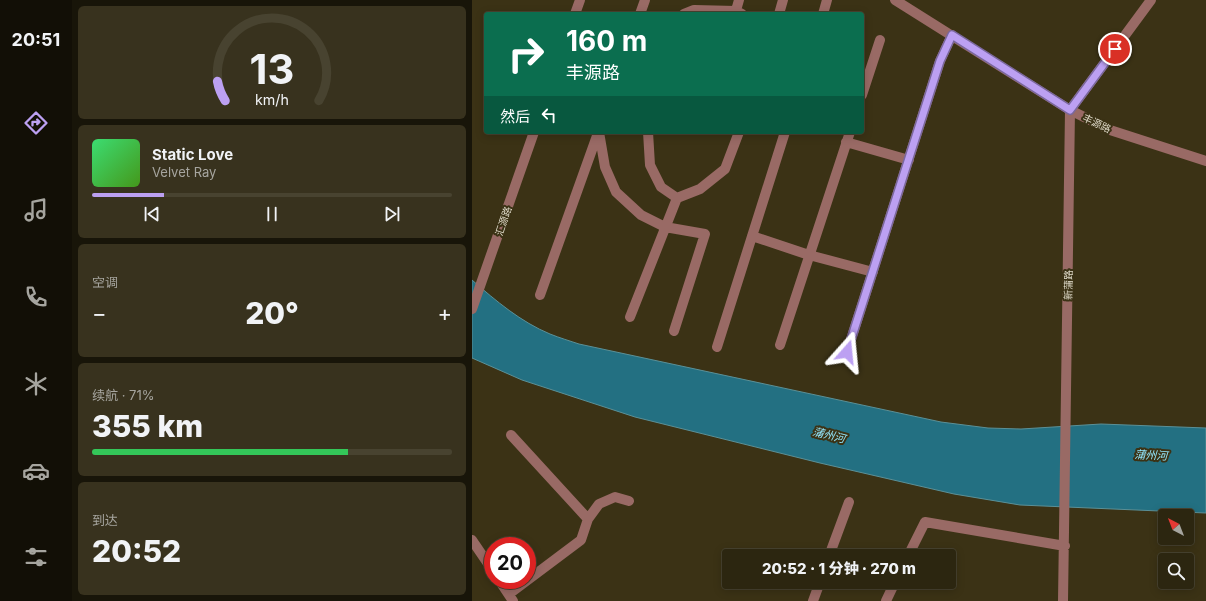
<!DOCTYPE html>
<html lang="zh">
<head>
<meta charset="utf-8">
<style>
	:root { --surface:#2c2610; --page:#38321e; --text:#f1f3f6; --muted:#a6a59f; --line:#484330; --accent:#bca0f2 }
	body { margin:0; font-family:Inter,"Noto Sans SC",sans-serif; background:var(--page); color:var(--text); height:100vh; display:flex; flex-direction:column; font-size:15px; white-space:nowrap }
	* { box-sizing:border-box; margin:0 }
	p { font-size:13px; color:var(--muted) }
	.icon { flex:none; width:22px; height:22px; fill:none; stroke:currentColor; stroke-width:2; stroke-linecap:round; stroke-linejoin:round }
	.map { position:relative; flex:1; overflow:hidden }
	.drawer { display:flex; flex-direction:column; gap:6px; padding:6px; background:#181509; width:400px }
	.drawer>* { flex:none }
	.banner { position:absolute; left:12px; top:12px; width:380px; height:122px; border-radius:4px; box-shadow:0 2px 10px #0003,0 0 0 1px var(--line); background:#0b6e4f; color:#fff; overflow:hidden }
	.needle { width:26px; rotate:318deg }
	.fabs { position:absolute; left:686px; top:509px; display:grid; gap:8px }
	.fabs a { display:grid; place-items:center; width:36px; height:36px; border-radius:4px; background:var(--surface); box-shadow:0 2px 10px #0003,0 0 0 1px var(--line); font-size:20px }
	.speed { position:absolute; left:12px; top:537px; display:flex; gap:8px; font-size:20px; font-weight:700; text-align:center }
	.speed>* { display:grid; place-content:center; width:52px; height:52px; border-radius:50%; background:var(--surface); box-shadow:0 2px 10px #0003,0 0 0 1px var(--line); line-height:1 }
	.speed .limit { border:6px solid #d22; background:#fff; color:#111 }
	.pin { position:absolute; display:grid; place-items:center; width:34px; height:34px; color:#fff; margin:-17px; border:2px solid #fff; border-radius:50%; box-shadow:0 1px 4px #0007 }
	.me { position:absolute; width:44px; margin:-22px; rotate:18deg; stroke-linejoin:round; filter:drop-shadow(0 0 3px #0008) }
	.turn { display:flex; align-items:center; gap:14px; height:84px; padding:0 16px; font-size:18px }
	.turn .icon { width:52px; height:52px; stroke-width:2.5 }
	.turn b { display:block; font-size:28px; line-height:34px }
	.then { display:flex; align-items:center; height:38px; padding:0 16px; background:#0003; gap:8px; font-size:15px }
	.big { font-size:30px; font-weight:800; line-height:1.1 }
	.drawer .tile { flex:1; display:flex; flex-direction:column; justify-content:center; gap:6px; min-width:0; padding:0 14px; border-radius:6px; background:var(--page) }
	.drawer .dial { align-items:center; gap:0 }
	.dial svg { height:104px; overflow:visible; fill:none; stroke:var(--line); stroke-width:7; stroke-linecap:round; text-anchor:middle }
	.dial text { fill:var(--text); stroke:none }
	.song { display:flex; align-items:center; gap:12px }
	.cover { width:48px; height:48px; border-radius:6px; background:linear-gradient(135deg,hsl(140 70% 55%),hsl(100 70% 35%)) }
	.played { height:4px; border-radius:2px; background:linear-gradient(90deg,var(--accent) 20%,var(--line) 20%) }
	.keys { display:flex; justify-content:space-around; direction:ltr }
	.heat { display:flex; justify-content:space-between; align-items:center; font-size:22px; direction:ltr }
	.charge { height:6px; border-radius:3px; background:linear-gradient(90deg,#34c759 71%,var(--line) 0) }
	.trip { position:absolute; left:250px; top:549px; width:234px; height:40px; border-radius:4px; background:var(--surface); box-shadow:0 2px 10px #0003,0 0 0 1px var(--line); font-weight:800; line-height:40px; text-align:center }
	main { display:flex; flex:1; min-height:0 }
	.tab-bar { display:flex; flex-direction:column; width:72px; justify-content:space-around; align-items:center; background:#120f06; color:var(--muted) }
	.tab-bar .icon { width:28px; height:28px }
	.tab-bar .selected { color:var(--accent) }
	.tab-bar b { font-size:18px; color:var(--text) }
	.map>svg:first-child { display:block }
	.water { fill:#237082; stroke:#5b9097 }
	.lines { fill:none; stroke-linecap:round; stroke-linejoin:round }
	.minor { stroke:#996a65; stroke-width:10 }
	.route-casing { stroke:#7a689d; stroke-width:10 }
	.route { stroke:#bca0f2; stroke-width:7 }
	.labels { text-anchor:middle; stroke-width:4; stroke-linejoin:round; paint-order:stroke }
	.street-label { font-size:10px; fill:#dfdac9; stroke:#3b3215 }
	.water-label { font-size:11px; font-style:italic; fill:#93e6fd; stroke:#3b3215 }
</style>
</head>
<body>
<main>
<nav class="tab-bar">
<b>20:51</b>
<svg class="icon selected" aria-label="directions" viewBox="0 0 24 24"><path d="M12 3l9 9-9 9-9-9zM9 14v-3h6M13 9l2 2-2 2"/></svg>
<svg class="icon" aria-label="music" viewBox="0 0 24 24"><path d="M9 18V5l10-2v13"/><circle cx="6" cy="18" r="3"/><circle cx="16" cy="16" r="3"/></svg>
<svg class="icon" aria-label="phone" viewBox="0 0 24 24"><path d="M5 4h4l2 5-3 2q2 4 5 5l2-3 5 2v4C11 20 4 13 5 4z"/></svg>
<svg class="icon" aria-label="climate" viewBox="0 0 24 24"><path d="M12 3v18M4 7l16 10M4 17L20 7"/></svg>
<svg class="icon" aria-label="car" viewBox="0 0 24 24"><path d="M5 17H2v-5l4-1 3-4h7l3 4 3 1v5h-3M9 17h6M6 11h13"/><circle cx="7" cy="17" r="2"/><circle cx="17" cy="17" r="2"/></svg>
<svg class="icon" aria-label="filters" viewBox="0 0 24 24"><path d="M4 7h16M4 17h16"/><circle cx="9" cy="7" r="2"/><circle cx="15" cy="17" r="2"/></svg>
</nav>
<section class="drawer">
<div class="tile dial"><svg viewBox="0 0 100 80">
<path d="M14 69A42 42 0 1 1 86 69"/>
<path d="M14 69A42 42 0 0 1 8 54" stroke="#bca0f2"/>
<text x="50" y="56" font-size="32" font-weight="700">13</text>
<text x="50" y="72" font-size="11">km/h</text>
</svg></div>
<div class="tile">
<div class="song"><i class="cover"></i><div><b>Static Love</b><p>Velvet Ray</p></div></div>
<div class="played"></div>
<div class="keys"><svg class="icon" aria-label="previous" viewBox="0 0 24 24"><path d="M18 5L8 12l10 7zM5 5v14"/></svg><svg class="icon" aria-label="pause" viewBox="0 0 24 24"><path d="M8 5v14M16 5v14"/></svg><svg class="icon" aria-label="next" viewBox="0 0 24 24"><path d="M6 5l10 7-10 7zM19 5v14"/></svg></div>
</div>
<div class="tile"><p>空调</p>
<div class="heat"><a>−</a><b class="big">20°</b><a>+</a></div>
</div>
<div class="tile"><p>续航 · 71%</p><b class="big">355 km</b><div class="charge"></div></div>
<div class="tile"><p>到达</p><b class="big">20:52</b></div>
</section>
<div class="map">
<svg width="734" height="601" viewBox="0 0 734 601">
	<rect width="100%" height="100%" fill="#3b3215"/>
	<!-- water -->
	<path class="water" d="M0,280C24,301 49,322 78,334C88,338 98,341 107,344L469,422L516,428L549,429L629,424L734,428V513L548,505L482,494L348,463L163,417L50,380L0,358Z"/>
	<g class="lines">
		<!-- minor -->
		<path class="minor" d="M423,0L598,110L638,130L734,161
			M103,14L108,0
			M168,14L173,0
			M212,14L222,10L264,11L270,14
			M263,14L267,0
			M307,14L311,0
			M351,14L355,0
			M390,95L408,40
			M127,132L133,167L144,192L169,215L193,227L233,234L202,331
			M176,132L178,165L189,187L205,198
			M374,142L437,160
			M280,236L337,255L401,272
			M68,295L126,133
			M0,309L62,132
			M158,317L205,198L228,189L253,169L267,132
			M308,345L378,132
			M245,347L313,132
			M375,352L468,61L480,35
			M39,435L116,519
			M0,540L21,571
			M357,556L377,502
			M436,556L453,522L593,546
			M27,580L41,601
			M37,594L109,540L116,519L127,504L143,497L157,501
			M341,601L348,582
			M414,601L423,582
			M591,601L598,110L679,0"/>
	</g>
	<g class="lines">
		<!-- route casing -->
		<g class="route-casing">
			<path id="route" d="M375,352L468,61L480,35L598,110L643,49"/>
		</g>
		<!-- route -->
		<use href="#route" class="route"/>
	</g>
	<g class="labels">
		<!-- street labels -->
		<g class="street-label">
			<text transform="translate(625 123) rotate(25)" y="4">丰源路</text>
			<text transform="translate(31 221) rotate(-71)" y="4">汇源路</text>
			<text transform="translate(596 285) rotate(-89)" y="4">新蒲路</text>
		</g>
		<!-- water labels -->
		<g class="water-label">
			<text transform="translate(357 435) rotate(14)" y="4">蒲州河</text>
			<text transform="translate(679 455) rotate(3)" y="4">蒲州河</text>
		</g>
	</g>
</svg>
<div class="fabs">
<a><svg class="needle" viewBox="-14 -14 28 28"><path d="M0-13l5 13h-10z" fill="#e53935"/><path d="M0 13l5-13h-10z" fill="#a6a59f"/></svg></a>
<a><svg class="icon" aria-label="search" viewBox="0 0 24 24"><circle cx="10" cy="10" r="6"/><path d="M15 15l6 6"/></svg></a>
</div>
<div class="speed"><div class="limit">20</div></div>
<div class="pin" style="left:643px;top:49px;background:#d93025"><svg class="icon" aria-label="arrive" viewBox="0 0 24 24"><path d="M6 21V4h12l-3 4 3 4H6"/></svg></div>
<svg class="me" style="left:375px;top:352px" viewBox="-20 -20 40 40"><path d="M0-17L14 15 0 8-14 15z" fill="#bca0f2" stroke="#fff" stroke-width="4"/></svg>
<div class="trip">20:52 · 1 分钟 · 270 m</div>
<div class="banner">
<div class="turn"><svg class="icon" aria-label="right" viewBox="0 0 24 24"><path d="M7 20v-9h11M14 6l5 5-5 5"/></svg><div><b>160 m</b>丰源路</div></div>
<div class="then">然后<svg class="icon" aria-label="left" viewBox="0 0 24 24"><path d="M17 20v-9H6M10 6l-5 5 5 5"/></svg></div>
</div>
</div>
</main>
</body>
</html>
